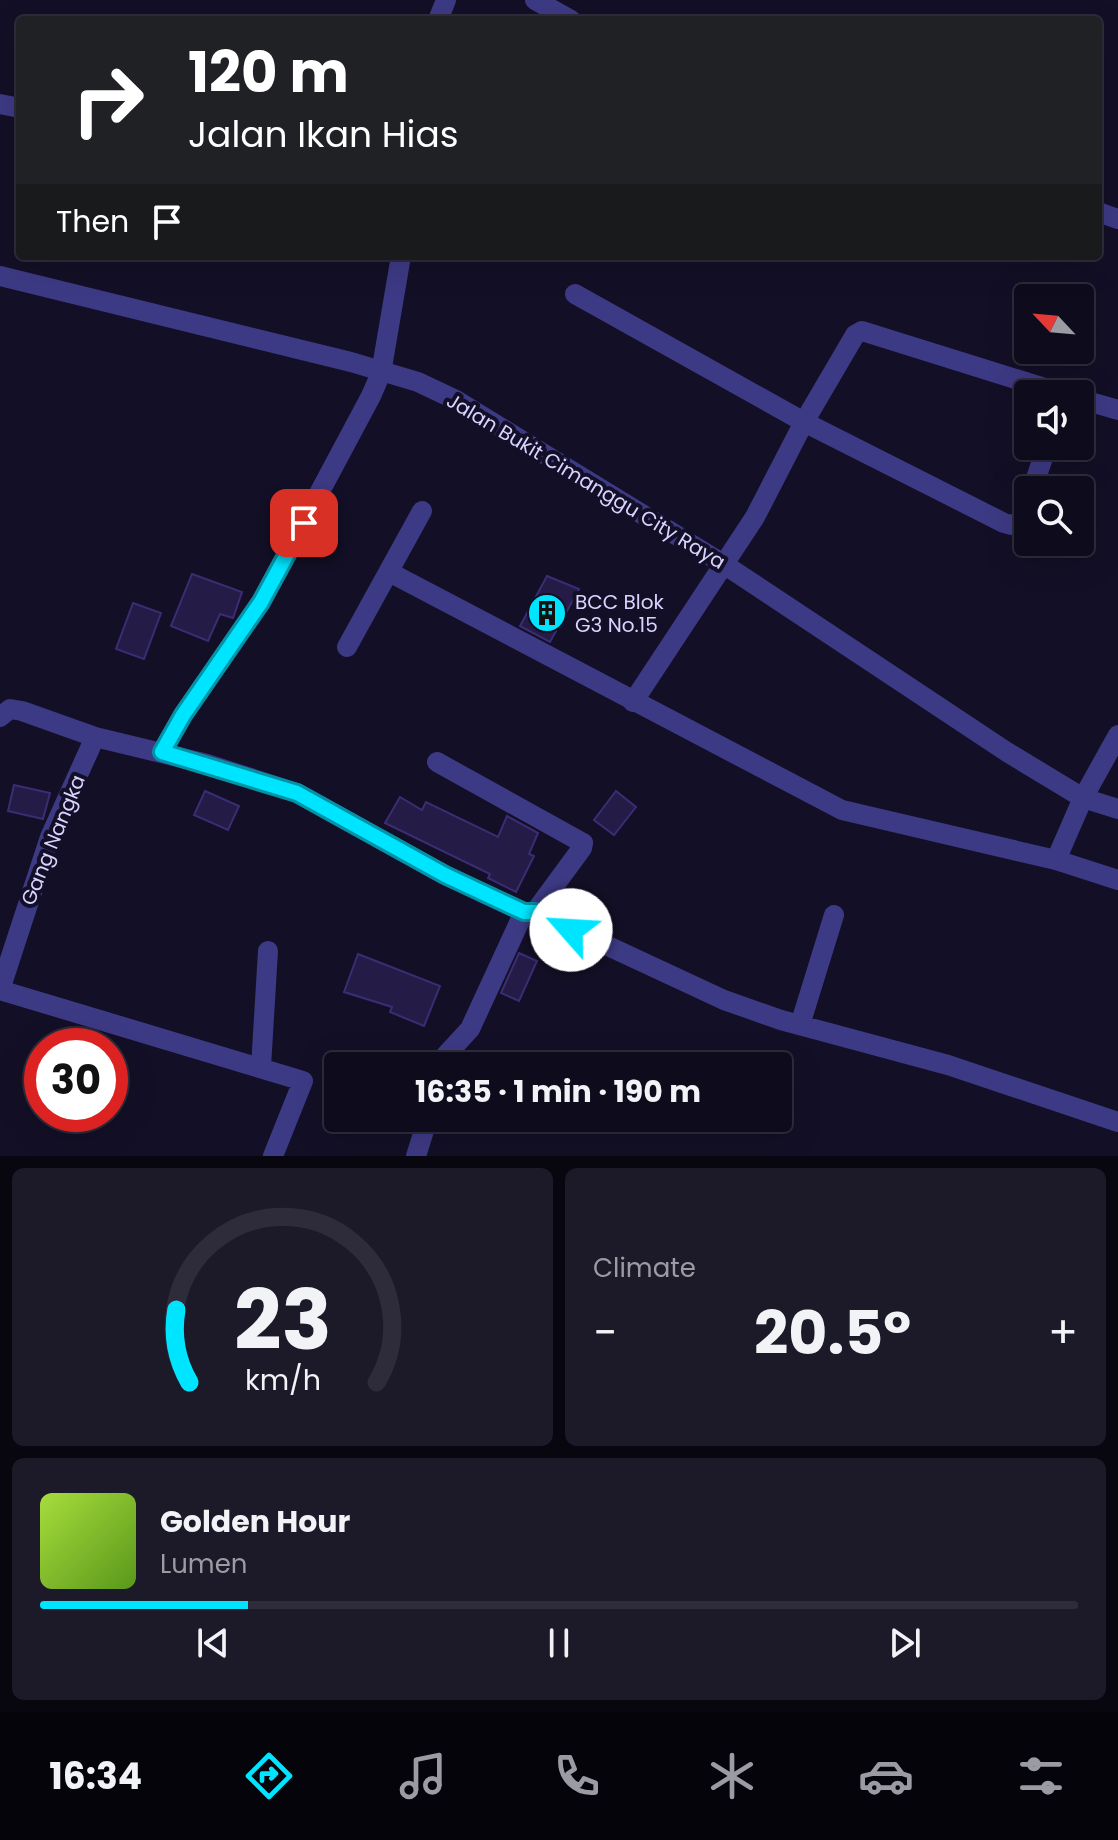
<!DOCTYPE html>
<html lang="en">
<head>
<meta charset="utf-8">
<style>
	:root { --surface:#0e0b1c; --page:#1c1929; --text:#f1f3f6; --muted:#9b9ba3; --line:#2e2b3b; --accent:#00e5ff }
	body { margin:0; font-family:Poppins,sans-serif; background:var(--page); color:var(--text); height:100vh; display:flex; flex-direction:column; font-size:30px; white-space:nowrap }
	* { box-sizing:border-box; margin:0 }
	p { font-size:26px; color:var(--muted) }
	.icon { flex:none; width:44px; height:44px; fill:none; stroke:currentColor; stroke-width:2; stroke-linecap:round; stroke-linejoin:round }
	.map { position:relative; height:1156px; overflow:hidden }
	.drawer { display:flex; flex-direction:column; gap:12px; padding:12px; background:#08060f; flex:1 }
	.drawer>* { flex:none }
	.hud { position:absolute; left:16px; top:16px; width:1086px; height:244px; border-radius:8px; box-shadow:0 8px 32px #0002,0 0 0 2px var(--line); background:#202124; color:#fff; overflow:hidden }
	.needle { width:52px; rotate:296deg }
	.fabs { position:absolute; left:1014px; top:284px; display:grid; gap:16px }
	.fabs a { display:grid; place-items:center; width:80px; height:80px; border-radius:8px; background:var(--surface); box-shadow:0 8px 32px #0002,0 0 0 2px var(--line); font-size:40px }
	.speed { position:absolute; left:24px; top:1028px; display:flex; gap:16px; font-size:40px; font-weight:700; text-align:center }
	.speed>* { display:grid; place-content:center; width:104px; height:104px; border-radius:50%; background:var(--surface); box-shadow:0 8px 32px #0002,0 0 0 2px var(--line); line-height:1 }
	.speed .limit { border:12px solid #d22; background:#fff; color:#111 }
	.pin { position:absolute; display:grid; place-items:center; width:68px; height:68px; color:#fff; margin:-34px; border-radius:16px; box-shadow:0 4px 12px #0006 }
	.me { position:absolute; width:88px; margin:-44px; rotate:296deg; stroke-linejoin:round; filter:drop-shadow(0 0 6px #0008) }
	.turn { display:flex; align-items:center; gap:28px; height:168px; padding:0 40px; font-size:36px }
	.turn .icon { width:104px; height:104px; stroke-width:2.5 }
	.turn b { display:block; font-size:56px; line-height:68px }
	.then { display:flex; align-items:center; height:76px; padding:0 40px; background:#0003; gap:16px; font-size:30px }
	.big { font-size:60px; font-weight:700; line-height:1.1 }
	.drawer .tile { flex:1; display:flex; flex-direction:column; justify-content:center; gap:12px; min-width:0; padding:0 28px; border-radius:12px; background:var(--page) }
	.drawer .dial { align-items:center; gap:0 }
	.dial svg { height:208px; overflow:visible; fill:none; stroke:var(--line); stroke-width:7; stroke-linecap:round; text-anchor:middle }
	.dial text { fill:var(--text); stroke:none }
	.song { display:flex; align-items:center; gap:24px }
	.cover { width:96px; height:96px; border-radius:12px; background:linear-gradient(135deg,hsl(80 70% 55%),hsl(90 70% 35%)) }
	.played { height:8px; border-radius:4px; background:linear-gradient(90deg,var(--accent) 20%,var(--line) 20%) }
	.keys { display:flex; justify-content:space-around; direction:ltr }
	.heat { display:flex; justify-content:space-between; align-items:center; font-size:44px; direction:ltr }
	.drawer .tiles { flex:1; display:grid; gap:12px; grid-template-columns:1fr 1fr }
	.tile:last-child { grid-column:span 2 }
	.trip { position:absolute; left:324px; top:1052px; width:468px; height:80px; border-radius:8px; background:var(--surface); box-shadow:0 8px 32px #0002,0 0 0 2px var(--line); font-weight:700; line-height:80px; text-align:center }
	.menu { display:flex; height:128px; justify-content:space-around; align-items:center; background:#06040b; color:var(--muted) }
	.menu .icon { width:56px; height:56px }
	.menu .current { color:var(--accent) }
	.menu b { font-size:36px; color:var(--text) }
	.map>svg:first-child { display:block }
	.building { fill:#241b47; stroke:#3b2d73; stroke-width:2 }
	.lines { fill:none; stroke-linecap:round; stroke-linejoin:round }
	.minor { stroke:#3d3a85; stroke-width:20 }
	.route-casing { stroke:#0095a6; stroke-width:20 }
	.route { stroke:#00e5ff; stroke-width:14 }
	.labels { text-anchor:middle; stroke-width:8; stroke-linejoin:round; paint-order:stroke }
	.street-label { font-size:20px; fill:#d9d4ff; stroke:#130f26 }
	.poi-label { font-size:20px; fill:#d9d4ff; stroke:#130f26; text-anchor:start }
</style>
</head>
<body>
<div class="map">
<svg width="1118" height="1156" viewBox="0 0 1118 1156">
	<rect width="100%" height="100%" fill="#130f26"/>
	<!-- building -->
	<path class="building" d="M192,574L242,592L233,618L220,614L208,641L171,626Z
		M547,576L579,589L550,642L520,626Z
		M133,603L161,613L144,659L116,649Z
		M14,785L50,793L43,819L8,811Z
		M205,791L239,806L228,830L194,815Z
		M616,791L636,807L614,835L594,820Z
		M400,797L422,810L426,802L498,837L507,816L538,833L529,854L534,856L516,892L488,878L490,874L385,823Z
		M519,953L537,961L519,1001L501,993Z
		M358,954L440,986L424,1026L390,1012L392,1007L344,992Z"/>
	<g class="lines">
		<!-- minor -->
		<path class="minor" d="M535,0L571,20
			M438,20L446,0
			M0,104L20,108
			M1098,212L1118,219
			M0,276L351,362L418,382L456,400L725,565L1007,752L1083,798L1118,809
			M575,294L804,422L1004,523L1011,525L1021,521L1028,501
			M1080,399L1118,410
			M1032,490L1047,446
			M389,572L842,810L1056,860L1118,880
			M347,647L422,511
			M633,702L755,517L804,422L855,335L862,331L1064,394
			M0,717L10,709L22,711L95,737L207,764L297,793L445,875L524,912H535L724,1000L781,1020L948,1065L1118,1122
			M162,752L183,715L261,602L371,396L381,373L401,256
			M437,762L583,843L582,848L535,912
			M1056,860L1083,798L1118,735
			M0,990L303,1081L273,1156
			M0,990L50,837L95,737
			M800,1025L834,915
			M443,1066L446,1055L470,1029L524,912
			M261,1067L268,951
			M416,1156L428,1118"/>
	</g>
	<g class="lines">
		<!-- route casing -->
		<g class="route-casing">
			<path id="route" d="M304,523L261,602L183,715L162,752L297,793L445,875L524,912H535L571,930"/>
		</g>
		<!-- route -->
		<use href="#route" class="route"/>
	</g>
	<!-- icons -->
	<defs>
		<g id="building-disc" transform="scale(2)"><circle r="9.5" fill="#00e5ff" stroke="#130f26"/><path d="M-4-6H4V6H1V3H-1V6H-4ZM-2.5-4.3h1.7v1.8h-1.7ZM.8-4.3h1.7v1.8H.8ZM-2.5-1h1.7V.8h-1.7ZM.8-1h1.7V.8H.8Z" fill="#111"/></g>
	</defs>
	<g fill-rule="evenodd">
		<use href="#building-disc" x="547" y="613"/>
	</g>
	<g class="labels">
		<!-- street labels -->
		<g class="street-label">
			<text transform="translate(586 481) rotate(31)" y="7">Jalan Bukit Cimanggu City Raya</text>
			<text transform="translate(53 840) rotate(-68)" y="7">Gang Nangka</text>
		</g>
		<!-- poi labels -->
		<g class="poi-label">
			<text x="575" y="609">BCC Blok<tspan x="575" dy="23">G3 No.15</tspan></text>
		</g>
	</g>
</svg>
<div class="fabs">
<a><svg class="needle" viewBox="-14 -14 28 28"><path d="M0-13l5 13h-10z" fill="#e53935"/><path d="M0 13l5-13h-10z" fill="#9b9ba3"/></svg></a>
<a><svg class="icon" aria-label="sound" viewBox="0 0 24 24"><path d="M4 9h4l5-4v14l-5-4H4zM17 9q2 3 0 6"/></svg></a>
<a><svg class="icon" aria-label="search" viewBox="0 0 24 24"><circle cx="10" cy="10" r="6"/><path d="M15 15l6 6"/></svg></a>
</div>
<div class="speed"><div class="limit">30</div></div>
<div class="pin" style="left:304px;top:523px;background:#d93025"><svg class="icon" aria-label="arrive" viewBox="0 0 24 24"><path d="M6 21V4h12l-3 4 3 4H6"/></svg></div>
<svg class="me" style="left:571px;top:930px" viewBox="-20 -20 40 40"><circle r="19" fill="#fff"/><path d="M0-13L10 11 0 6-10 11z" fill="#00e5ff"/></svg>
<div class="trip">16:35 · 1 min · 190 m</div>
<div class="hud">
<div class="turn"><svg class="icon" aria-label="right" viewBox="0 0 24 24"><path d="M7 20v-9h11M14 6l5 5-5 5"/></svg><div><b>120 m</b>Jalan Ikan Hias</div></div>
<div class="then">Then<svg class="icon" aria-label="arrive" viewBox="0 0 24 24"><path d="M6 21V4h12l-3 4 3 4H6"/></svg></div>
</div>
</div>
<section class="drawer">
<div class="tiles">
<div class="tile dial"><svg viewBox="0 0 100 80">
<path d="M14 69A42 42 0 1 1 86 69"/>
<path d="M14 69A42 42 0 0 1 9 41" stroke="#00e5ff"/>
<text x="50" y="56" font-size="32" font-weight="700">23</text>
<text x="50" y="72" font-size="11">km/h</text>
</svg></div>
<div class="tile"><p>Climate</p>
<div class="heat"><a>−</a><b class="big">20.5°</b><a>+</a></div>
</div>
<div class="tile">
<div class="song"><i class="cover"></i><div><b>Golden Hour</b><p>Lumen</p></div></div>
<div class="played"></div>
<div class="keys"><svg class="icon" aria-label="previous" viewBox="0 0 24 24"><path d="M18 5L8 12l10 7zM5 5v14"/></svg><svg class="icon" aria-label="pause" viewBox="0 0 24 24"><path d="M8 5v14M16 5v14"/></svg><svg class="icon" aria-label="next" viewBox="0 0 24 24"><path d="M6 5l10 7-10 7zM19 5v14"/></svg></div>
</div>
</div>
</section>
<nav class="menu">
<b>16:34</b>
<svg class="icon current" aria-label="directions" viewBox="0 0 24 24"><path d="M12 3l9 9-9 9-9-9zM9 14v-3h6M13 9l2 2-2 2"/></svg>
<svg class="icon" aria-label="music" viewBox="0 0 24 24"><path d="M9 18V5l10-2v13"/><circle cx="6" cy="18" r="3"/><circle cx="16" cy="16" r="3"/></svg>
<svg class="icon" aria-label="phone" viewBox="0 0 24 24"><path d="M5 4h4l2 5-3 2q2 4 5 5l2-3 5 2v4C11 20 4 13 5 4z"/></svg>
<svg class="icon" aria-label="climate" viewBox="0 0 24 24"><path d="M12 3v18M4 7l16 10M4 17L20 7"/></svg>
<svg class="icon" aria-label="car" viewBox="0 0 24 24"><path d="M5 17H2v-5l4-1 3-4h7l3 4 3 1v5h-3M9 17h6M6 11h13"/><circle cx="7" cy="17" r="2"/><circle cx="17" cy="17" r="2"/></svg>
<svg class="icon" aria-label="filters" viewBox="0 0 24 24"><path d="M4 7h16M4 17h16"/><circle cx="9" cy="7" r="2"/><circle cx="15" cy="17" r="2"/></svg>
</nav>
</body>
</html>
